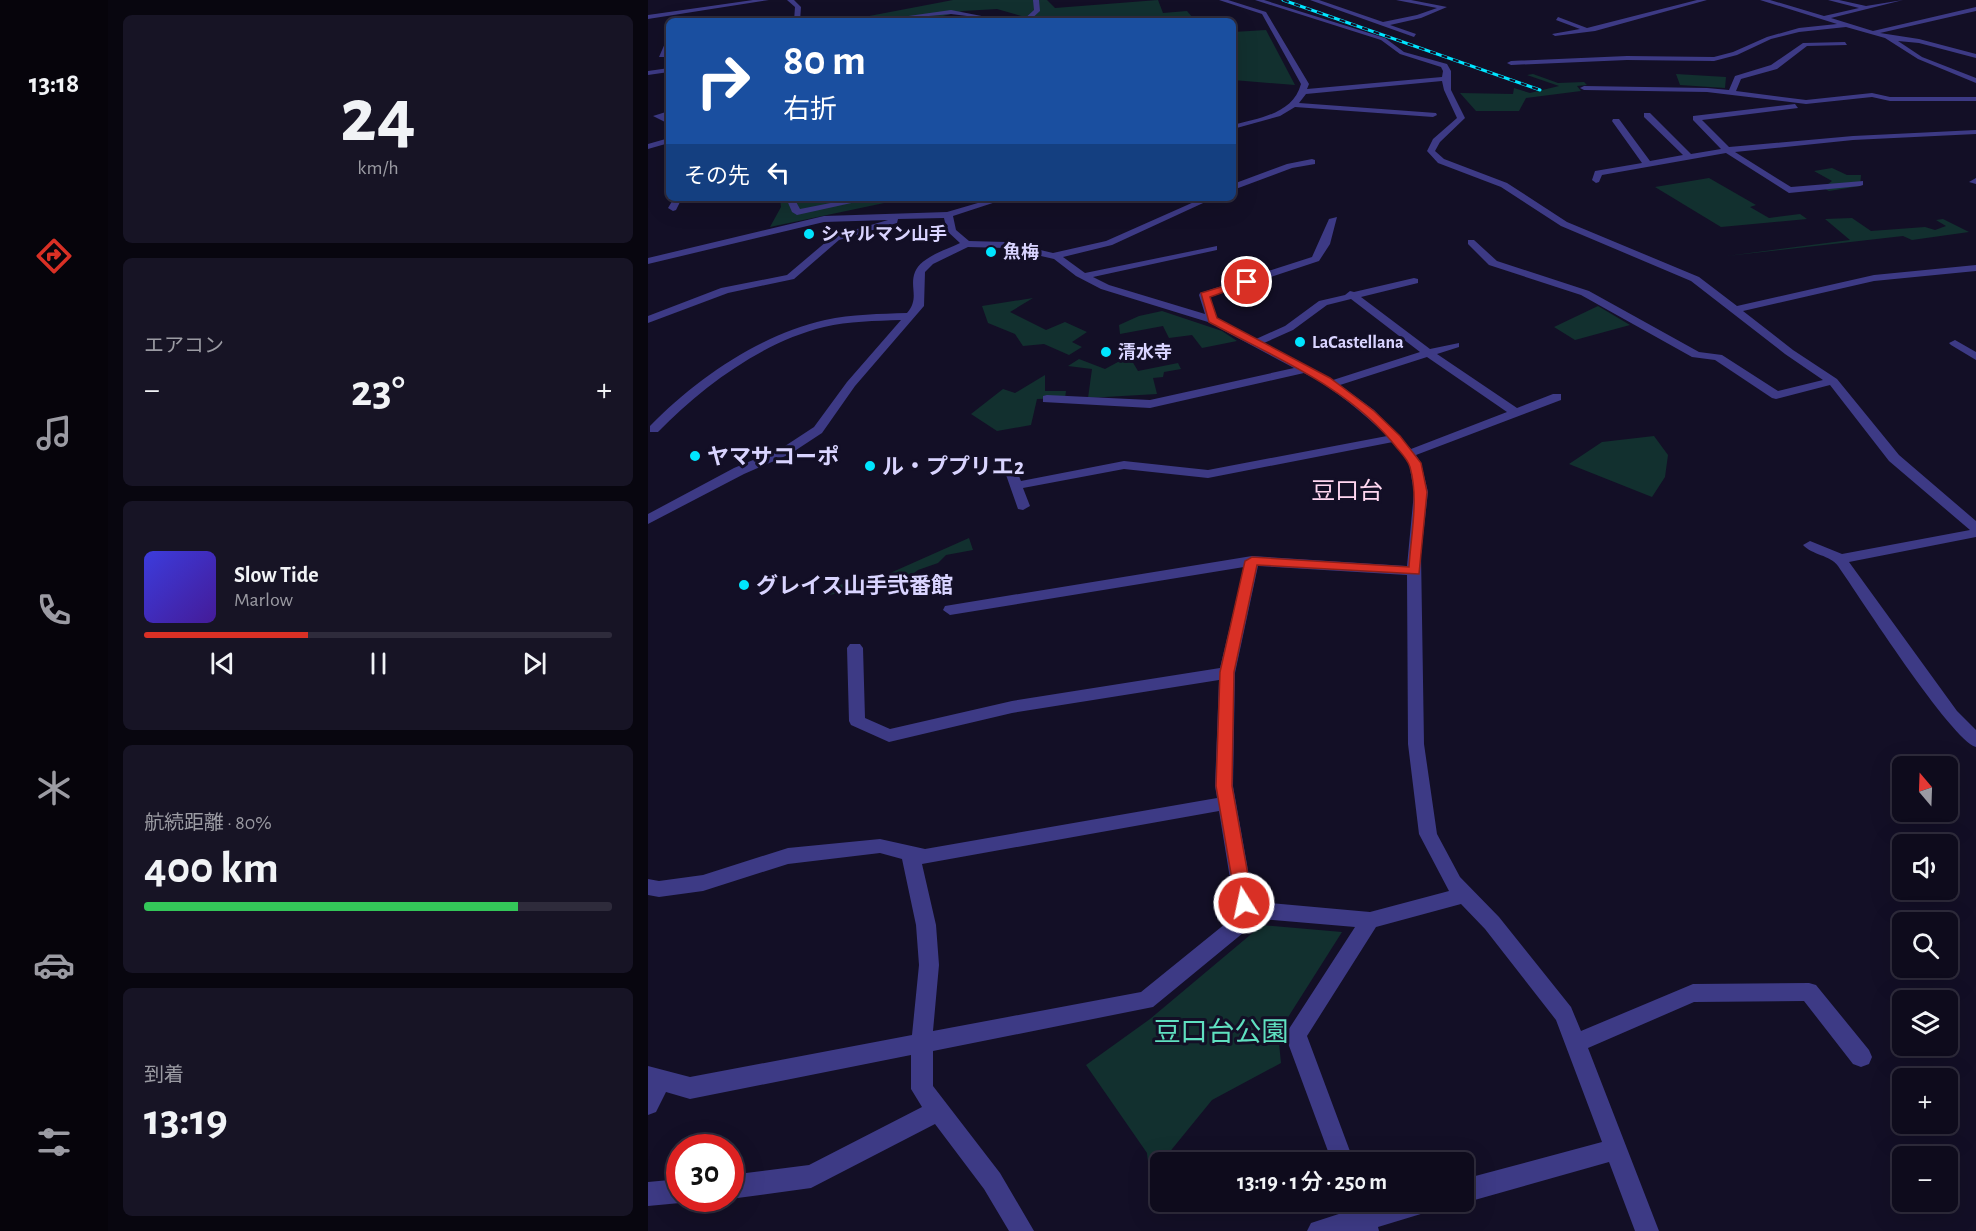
<!DOCTYPE html>
<html lang="ja">
<head>
<meta charset="utf-8">
<style>
	:root { --surface:#0e0b1c; --page:#171425; --text:#f1f3f6; --muted:#9b9ba3; --line:#2e2b3b; --accent:#d93025 }
	body { margin:0; font-family:"Alegreya Sans","Noto Sans JP",sans-serif; background:var(--page); color:var(--text); height:100vh; display:flex; flex-direction:column; font-size:22px; white-space:nowrap }
	* { box-sizing:border-box; margin:0 }
	p { font-size:20px; color:var(--muted) }
	.icon { flex:none; width:33px; height:33px; fill:none; stroke:currentColor; stroke-width:2; stroke-linecap:round; stroke-linejoin:round }
	.map { position:relative; flex:1; overflow:hidden }
	.details { display:flex; flex-direction:column; gap:15px; padding:15px; background:#08060f; width:540px }
	.details>* { flex:none }
	.top-card { position:absolute; left:18px; top:18px; width:570px; height:183px; border-radius:9px; box-shadow:0 6px 24px #0002,0 0 0 2px var(--line); background:#1a4fa0; color:#fff; overflow:hidden }
	.needle { width:39px; rotate:341deg }
	.fabs { position:absolute; left:1244px; top:756px; display:grid; gap:12px }
	.fabs a { display:grid; place-items:center; width:66px; height:66px; border-radius:9px; background:var(--surface); box-shadow:0 6px 24px #0002,0 0 0 2px var(--line); font-size:30px }
	.speed { position:absolute; left:18px; top:1134px; display:flex; gap:12px; font-size:30px; font-weight:700; text-align:center }
	.speed>* { display:grid; place-content:center; width:78px; height:78px; border-radius:50%; background:var(--surface); box-shadow:0 6px 24px #0002,0 0 0 2px var(--line); line-height:1 }
	.speed .limit { border:9px solid #d22; background:#fff; color:#111 }
	.pin { position:absolute; display:grid; place-items:center; width:51px; height:51px; color:#fff; margin:-26px; border:3px solid #fff; border-radius:50%; box-shadow:0 2px 6px #0007 }
	.me { position:absolute; width:66px; margin:-33px; rotate:350deg; stroke-linejoin:round; filter:drop-shadow(0 0 4px #0008) }
	.turn { display:flex; align-items:center; gap:21px; height:126px; padding:0 18px; font-size:27px }
	.turn .icon { width:78px; height:78px; stroke-width:2.5 }
	.turn b { display:block; font-size:42px; line-height:51px }
	.then { display:flex; align-items:center; height:57px; padding:0 18px; background:#0003; gap:12px; font-size:22px }
	.big { font-size:45px; font-weight:600; line-height:1.1 }
	.details .card { flex:1; display:flex; flex-direction:column; justify-content:center; gap:9px; min-width:0; padding:0 21px; border-radius:9px; background:var(--page) }
	.details .dial { align-items:center; gap:0 }
	.dial b { font-size:78px; line-height:1 }
	.song { display:flex; align-items:center; gap:18px }
	.cover { width:72px; height:72px; border-radius:9px; background:linear-gradient(135deg,hsl(240 70% 55%),hsl(260 70% 35%)) }
	.played { height:6px; border-radius:3px; background:linear-gradient(90deg,var(--accent) 35%,var(--line) 35%) }
	.keys { display:flex; justify-content:space-around; direction:ltr }
	.heat { display:flex; justify-content:space-between; align-items:center; font-size:33px; direction:ltr }
	.charge { height:9px; border-radius:4px; background:linear-gradient(90deg,#34c759 80%,var(--line) 0) }
	.trip { position:absolute; left:502px; top:1152px; width:324px; height:60px; border-radius:9px; background:var(--surface); box-shadow:0 6px 24px #0002,0 0 0 2px var(--line); font-weight:600; line-height:60px; text-align:center }
	main { display:flex; flex:1; min-height:0 }
	.tab-bar { display:flex; flex-direction:column; width:108px; justify-content:space-around; align-items:center; background:#06040b; color:var(--muted) }
	.tab-bar .icon { width:42px; height:42px }
	.tab-bar .selected { color:var(--accent) }
	.tab-bar b { font-size:27px; color:var(--text) }
	.map>svg:first-child { display:block }
	.green { fill:#12302f }
	.lines { fill:none; stroke-linecap:round; stroke-linejoin:round }
	.minor { fill:#3d3a85; fill-rule:evenodd }
	.rail-casing { stroke:#00e5ff; stroke-width:3 }
	.rail { stroke:#130f26; stroke-width:2; stroke-dasharray:6; stroke-linecap:butt }
	.route { fill:#d93025; stroke:#8d1f18; stroke-width:1.5 }
	.poi-dot { fill:#00e5ff; stroke:#130f26; stroke-width:2 }
	.labels { text-anchor:middle; stroke-width:6; stroke-linejoin:round; paint-order:stroke }
	.far-poi-label { font-size:18px; font-weight:bold; fill:#d9d4ff; stroke:#130f26; text-anchor:start }
	.poi-label { font-size:22px; font-weight:bold; fill:#d9d4ff; stroke:#130f26; text-anchor:start }
	.neighbourhood-label { font-size:24px; fill:#ffd6f0; stroke:#130f26 }
	.near-park-label { font-size:27px; fill:#5fe0c0; stroke:#130f26 }
</style>
</head>
<body>
<main>
<nav class="tab-bar">
<b>13:18</b>
<svg class="icon selected" aria-label="directions" viewBox="0 0 24 24"><path d="M12 3l9 9-9 9-9-9zM9 14v-3h6M13 9l2 2-2 2"/></svg>
<svg class="icon" aria-label="music" viewBox="0 0 24 24"><path d="M9 18V5l10-2v13"/><circle cx="6" cy="18" r="3"/><circle cx="16" cy="16" r="3"/></svg>
<svg class="icon" aria-label="phone" viewBox="0 0 24 24"><path d="M5 4h4l2 5-3 2q2 4 5 5l2-3 5 2v4C11 20 4 13 5 4z"/></svg>
<svg class="icon" aria-label="climate" viewBox="0 0 24 24"><path d="M12 3v18M4 7l16 10M4 17L20 7"/></svg>
<svg class="icon" aria-label="car" viewBox="0 0 24 24"><path d="M5 17H2v-5l4-1 3-4h7l3 4 3 1v5h-3M9 17h6M6 11h13"/><circle cx="7" cy="17" r="2"/><circle cx="17" cy="17" r="2"/></svg>
<svg class="icon" aria-label="filters" viewBox="0 0 24 24"><path d="M4 7h16M4 17h16"/><circle cx="9" cy="7" r="2"/><circle cx="15" cy="17" r="2"/></svg>
</nav>
<section class="details">
<div class="card dial"><b>24</b><p>km/h</p></div>
<div class="card"><p>エアコン</p>
<div class="heat"><a>−</a><b class="big">23°</b><a>+</a></div>
</div>
<div class="card">
<div class="song"><i class="cover"></i><div><b>Slow Tide</b><p>Marlow</p></div></div>
<div class="played"></div>
<div class="keys"><svg class="icon" aria-label="previous" viewBox="0 0 24 24"><path d="M18 5L8 12l10 7zM5 5v14"/></svg><svg class="icon" aria-label="pause" viewBox="0 0 24 24"><path d="M8 5v14M16 5v14"/></svg><svg class="icon" aria-label="next" viewBox="0 0 24 24"><path d="M6 5l10 7-10 7zM19 5v14"/></svg></div>
</div>
<div class="card"><p>航続距離 · 80%</p><b class="big">400 km</b><div class="charge"></div></div>
<div class="card"><p>到着</p><b class="big">13:19</b></div>
</section>
<div class="map">
<svg width="1328" height="1231" viewBox="0 0 1328 1231">
	<rect width="100%" height="100%" fill="#130f26"/>
	<!-- green -->
	<path class="green" d="M305,0H399L407,8L510,0L515,13L539,11L545,18L557,17L564,21H391L349,9L315,11L275,21H195Z
		M618,30L647,85L585,80V32Z
		M885,74L910,83L936,82L939,85L929,86L933,91L878,98L871,111H828L812,93L865,94L866,88L882,93L911,86L879,75Z
		M1028,74L1078,77L1077,88L1032,85Z
		M1184,168L1199,175H1213L1212,186L1181,191L1175,188L1184,181L1166,171Z
		M1061,178L1108,205L1102,207L1121,218L1152,214L1159,219L1073,227L1007,187Z
		M132,198H260L122,227L133,207Z
		M1204,218L1223,231L1277,227L1287,230L1298,226L1288,220L1295,219L1321,232L1264,240L1255,236L1079,256L1202,240L1177,219Z
		M385,298L362,312L398,330L417,322L439,332L424,342L434,347L421,355L396,344L375,346L367,334L340,323L334,306Z
		M950,306L982,325L927,340L906,327Z
		M514,311L574,331L589,341L554,348L544,335L521,338L515,326L472,334L471,325L491,316Z
		M481,356L490,371L530,363L533,369L516,372L515,377L505,378L509,394L440,398L444,369L420,366L431,359L457,369Z
		M397,375V391H418L417,398L389,399L383,425L349,431L323,414L355,389L367,393Z
		M1006,436L1020,455L1017,477L1004,497L921,464L954,442Z
		M321,538L325,550L298,555L290,563L270,570L257,580L176,596L173,589L240,574Z
		M614,925L694,932L630,1033L633,1063L564,1100L520,1154L500,1162L499,1153L438,1065L502,1019Z"/>
	<g class="lines">
		<!-- minor -->
		<path class="minor" d="M105,0H121L0,19V15Z
			M139,0H146L153,7L152,21H146L147,7Z
			M385,0H391L392,11L381,21H374L386,10Z
			M571,0H580L618,12L661,84L659,89L794,77L795,71L793,67L752,54L733,40L607,0H616L737,38L756,52L799,64L803,71V90L817,118L792,142L787,151L796,159L859,183L919,222L1051,277L1089,306L1226,275L1328,265V271L1226,281L1095,311L1145,350L1189,379L1251,455L1328,521V537L1201,562L1309,711L1328,730V747C1303,740 1211,596 1190,566C1182,555 1164,555 1155,545L1162,541L1194,554L1322,530L1241,461L1182,385L1128,399L1124,398L1067,360L1044,357L933,295L841,265L820,244V240H826L849,261L941,291L1051,352L1074,355L1130,391L1175,380L1137,354L1043,281L913,226L853,187L790,163L779,151L785,139L809,118L796,90L794,81L658,94L651,103L788,113L789,115L785,117L647,107L632,116L585,129V125C611,118 645,114 653,84L614,14Z
			M662,0H671L735,22L769,15L789,8L748,0H763L799,7L773,18L742,25L768,34L766,37Z
			M1049,0H1059L947,31L907,36L904,34L932,29L908,20L910,17L939,28Z
			M1112,0H1122L1176,16L1211,8L1180,0H1191L1218,6L1255,0L1183,18L1225,31L1328,7V11L1232,33L1271,39L1328,54V58L1271,43L1250,41L1274,57L1328,78V83L1270,59L1237,38L1198,27L1151,32L1123,39L1089,55L1066,61L979,60L863,65L859,63L863,61L979,56L1066,57L1085,52L1119,37L1151,28L1189,24Z
			M303,10L359,21L303,14L225,21Z
			M21,39L18,53H21V57H11L18,41Z
			M1197,42L1199,45L1159,46L1129,69L1093,79L1088,91L1158,100L1224,93L1242,97H1328V101H1242L1224,97L1158,104L1059,92L936,90L932,88L936,86L1059,88L1081,90L1087,76L1123,65L1155,43Z
			M21,68V72L0,75V71Z
			M1147,104L1150,108L1054,120L1081,147L1205,136L1328,130V134L1205,140L1087,152L1143,187L1215,181V185L1212,186L1141,193L1078,153L954,175L951,182L948,183L944,180L947,171L994,163L964,121L965,119H971L1002,161L1035,155L996,117V113H1002L1043,154L1073,149L1045,120V116Z
			M21,111V115L16,117L21,119V124L5,116Z
			M21,138V143L0,149V144Z
			M664,159L667,160V164L644,168L585,190V184L639,164Z
			M1328,178V184L1321,182Z
			M26,198H34L28,210L25,211L20,208Z
			M138,198H146L152,209L208,198H226L149,215L144,212Z
			M347,198H360L305,216L308,230L321,241L358,242L405,253L458,241L555,198H566L464,245L415,257L437,273L569,246V250L445,277L461,285L557,314L551,295L552,293L664,257L681,219L689,217L682,244L671,261L562,297L569,318L608,339L637,326L671,301L697,295L702,291L706,292L766,278L770,279V283L713,297L782,349L811,343V347L789,354L869,408L905,394H913V400L768,455L773,463L780,492L773,554L776,744L789,834L812,877L851,917L923,1007L933,1031L1045,984L1161,983L1168,985L1221,1050L1224,1057L1221,1064L1213,1067L1205,1064L1156,1001L1046,1002L940,1048L1011,1231H987L961,1162L816,1203L813,1202H816V1179L954,1142L908,1020L837,929L813,904L728,927L659,1036L706,1162H684L637,1035L707,927L612,919L505,1007L285,1051V1086L352,1173L386,1231H361L336,1189L287,1124L163,1188L82,1199V1175L161,1165L274,1107L263,1089V1055L42,1099L18,1092L8,1112L0,1115V1066L42,1077L264,1035L271,965L268,925L254,859L232,853L140,864L55,891L11,897L0,895V879L11,881L55,875L140,848L232,839L277,849L569,798L567,786L571,680L364,713L241,742L203,725L201,721L199,648L202,644H212L215,648L217,718L242,729L364,701L572,668L596,567L302,615L295,610L297,606L604,556L759,566L766,492L761,463L745,442L560,478L476,469L375,488L382,506L375,510L370,509L357,472L363,468L368,469L373,481L476,461L560,470L739,436C714,412 687,389 656,373L502,408L395,402V396L399,395L502,400L646,368L560,322L453,289L428,276L406,259L358,248L320,247L285,264L277,272L276,306L207,386L174,433L142,454L96,474L0,524V514L86,468L134,448L166,427L199,382L253,320C227,321 201,321 176,327C114,342 54,387 10,432H2V426C48,379 111,335 177,320C204,314 232,314 259,313C272,298 261,287 267,272C273,257 298,250 312,243L299,231L296,218L250,219L249,223L191,240L146,279L80,293L0,323V316L73,288L139,275L185,236L240,220L176,222L0,264V258L176,216L299,212ZM703,299L772,352L685,380L616,343L645,330L679,305ZM779,357L859,412L763,449L726,410L692,385ZM610,566L759,575L760,744L771,834L801,891L722,912L611,902L605,898L585,786L587,673ZM571,811L586,903L593,911L493,992L285,1031L291,965L288,925L274,864Z
			M1307,340L1328,352V360L1303,345L1301,343Z
			M32,1179V1198L40,1199L32,1203L0,1206V1182Z
			M697,1202H721L722,1205L736,1202H790L786,1210L730,1227L731,1231H659L663,1223L700,1211Z"/>
		<!-- rail casing -->
		<g class="rail-casing">
			<path id="rail" d="M635,0L892,90"/>
		</g>
		<!-- rail -->
		<use href="#rail" class="rail"/>
	</g>
	<!-- route -->
	<path class="route" d="M596,280L604,282L562,297L569,318L682,378L726,411L752,436L773,463L779,492L771,574L609,565L586,672L584,786L605,903L603,908L596,910L590,908L588,903L568,786L572,672L597,561L604,557L761,567C763,534 771,499 762,467C760,460 754,454 749,448C703,388 626,357 561,322L553,293Z"/>
	<!-- markers -->
	<g class="poi-dot">
		<circle cx="161" cy="234" r="6"/>
		<circle cx="343" cy="252" r="6"/>
		<circle cx="652" cy="342" r="6"/>
		<circle cx="458" cy="352" r="6"/>
		<circle cx="47" cy="456" r="6"/>
		<circle cx="222" cy="466" r="6"/>
		<circle cx="96" cy="585" r="6"/>
	</g>
	<g class="labels">
		<!-- far-poi labels -->
		<g class="far-poi-label">
			<text x="173" y="240">シャルマン山手</text>
			<text x="355" y="258">魚梅</text>
			<text x="664" y="348">LaCastellana</text>
			<text x="470" y="358">清水寺</text>
		</g>
		<!-- poi labels -->
		<g class="poi-label">
			<text x="59" y="464">ヤマサコーポ</text>
			<text x="234" y="474">ル・ププリエ2</text>
			<text x="108" y="593">グレイス山手弐番館</text>
		</g>
		<!-- neighbourhood labels -->
		<g class="neighbourhood-label">
			<text x="699" y="499">豆口台</text>
		</g>
		<!-- near-park labels -->
		<g class="near-park-label">
			<text x="573" y="1041">豆口台公園</text>
		</g>
	</g>
</svg>
<div class="fabs">
<a><svg class="needle" viewBox="-14 -14 28 28"><path d="M0-13l5 13h-10z" fill="#e53935"/><path d="M0 13l5-13h-10z" fill="#9b9ba3"/></svg></a>
<a><svg class="icon" aria-label="sound" viewBox="0 0 24 24"><path d="M4 9h4l5-4v14l-5-4H4zM17 9q2 3 0 6"/></svg></a>
<a><svg class="icon" aria-label="search" viewBox="0 0 24 24"><circle cx="10" cy="10" r="6"/><path d="M15 15l6 6"/></svg></a>
<a><svg class="icon" aria-label="layers" viewBox="0 0 24 24"><path d="M12 4l9 5-9 5-9-5zM3 14l9 5 9-5"/></svg></a>
<a>+</a>
<a>−</a>
</div>
<div class="speed"><div class="limit">30</div></div>
<div class="pin" style="left:599px;top:282px;background:#d93025"><svg class="icon" aria-label="arrive" viewBox="0 0 24 24"><path d="M6 21V4h12l-3 4 3 4H6"/></svg></div>
<svg class="me" style="left:596px;top:903px" viewBox="-20 -20 40 40"><circle r="17" fill="#d93025" stroke="#fff" stroke-width="3"/><path d="M0-11L8 9 0 5-8 9z" fill="#fff"/></svg>
<div class="trip">13:19 · 1 分 · 250 m</div>
<div class="top-card">
<div class="turn"><svg class="icon" aria-label="right" viewBox="0 0 24 24"><path d="M7 20v-9h11M14 6l5 5-5 5"/></svg><div><b>80 m</b>右折</div></div>
<div class="then">その先<svg class="icon" aria-label="left" viewBox="0 0 24 24"><path d="M17 20v-9H6M10 6l-5 5 5 5"/></svg></div>
</div>
</div>
</main>
</body>
</html>
